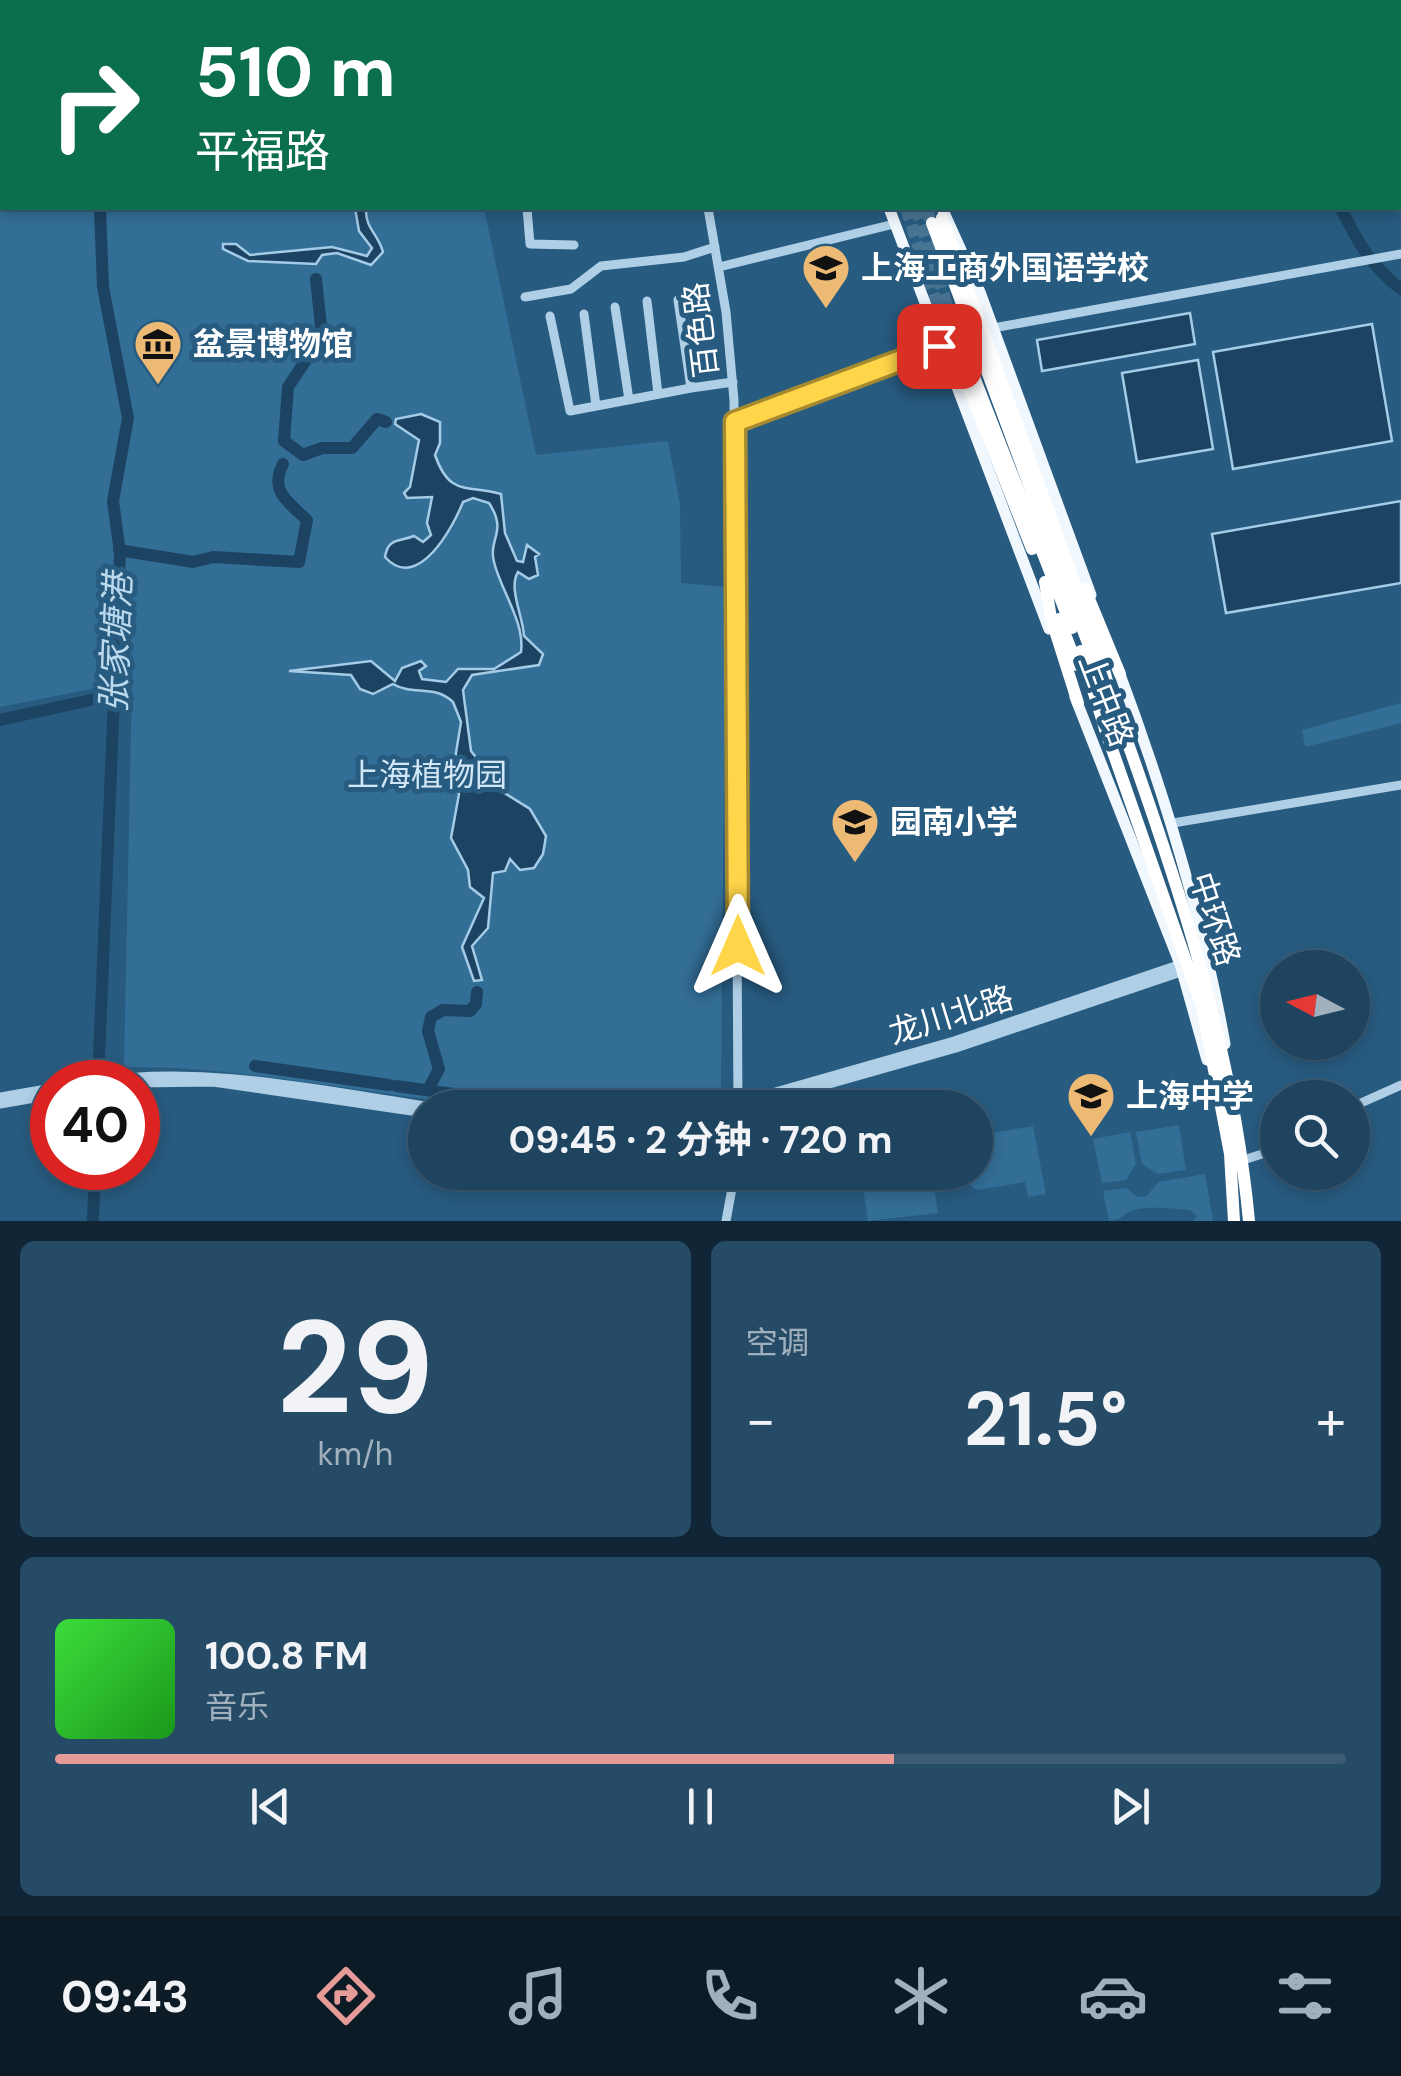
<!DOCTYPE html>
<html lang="zh">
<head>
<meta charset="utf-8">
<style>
	:root { --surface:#1e4460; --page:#264b66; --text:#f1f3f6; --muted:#a1b0bd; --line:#3c5c75; --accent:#e69b98 }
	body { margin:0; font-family:"DM Sans","Noto Sans SC",sans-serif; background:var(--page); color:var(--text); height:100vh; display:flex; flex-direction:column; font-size:38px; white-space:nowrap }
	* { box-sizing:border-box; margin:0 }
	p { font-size:32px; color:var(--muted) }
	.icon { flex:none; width:55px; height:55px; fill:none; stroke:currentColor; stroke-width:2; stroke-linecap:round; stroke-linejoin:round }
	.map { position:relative; height:1221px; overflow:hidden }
	.sheet { display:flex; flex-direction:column; gap:20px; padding:20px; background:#102535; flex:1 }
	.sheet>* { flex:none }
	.top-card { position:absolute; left:0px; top:0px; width:1402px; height:210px; box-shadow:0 5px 15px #0003,0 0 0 2px var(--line); background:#0b6e4f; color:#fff; overflow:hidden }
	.needle { width:65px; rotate:277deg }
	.fabs { position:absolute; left:1260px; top:950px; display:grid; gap:20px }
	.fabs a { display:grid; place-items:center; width:110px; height:110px; border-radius:50%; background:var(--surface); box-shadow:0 5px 15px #0003,0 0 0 2px var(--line); font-size:50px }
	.speed { position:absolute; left:30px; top:1060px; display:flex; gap:20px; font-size:50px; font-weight:700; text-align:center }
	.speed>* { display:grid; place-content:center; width:130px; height:130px; border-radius:50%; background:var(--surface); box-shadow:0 5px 15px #0003,0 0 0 2px var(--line); line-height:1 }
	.speed .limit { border:15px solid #d22; background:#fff; color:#111 }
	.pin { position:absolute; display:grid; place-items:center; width:85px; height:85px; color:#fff; margin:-42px; border-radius:20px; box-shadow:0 5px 15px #0006 }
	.me { position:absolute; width:110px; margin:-55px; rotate:0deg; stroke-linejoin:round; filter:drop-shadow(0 0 8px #0008) }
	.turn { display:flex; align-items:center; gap:35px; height:210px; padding:0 30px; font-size:45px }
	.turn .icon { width:130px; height:130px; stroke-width:2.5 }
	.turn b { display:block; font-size:70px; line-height:85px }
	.big { font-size:75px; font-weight:700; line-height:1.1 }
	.sheet .tile { flex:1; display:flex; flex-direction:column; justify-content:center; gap:15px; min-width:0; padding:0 35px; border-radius:15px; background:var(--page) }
	.sheet .dial { align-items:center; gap:0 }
	.dial b { font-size:130px; line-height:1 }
	.song { display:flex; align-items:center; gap:30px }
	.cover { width:120px; height:120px; border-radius:15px; background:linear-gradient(135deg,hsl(120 70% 55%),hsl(120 70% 35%)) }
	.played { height:10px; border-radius:5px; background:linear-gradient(90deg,var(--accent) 65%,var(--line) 65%) }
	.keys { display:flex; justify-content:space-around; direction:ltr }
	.heat { display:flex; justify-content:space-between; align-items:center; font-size:55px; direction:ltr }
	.sheet .tiles { flex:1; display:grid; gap:20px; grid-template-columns:1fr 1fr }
	.tile:last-child { grid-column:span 2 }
	.trip { position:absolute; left:408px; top:1090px; width:585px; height:100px; border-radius:50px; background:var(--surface); box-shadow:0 5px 15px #0003,0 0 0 2px var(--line); font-weight:700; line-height:100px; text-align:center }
	.tab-bar { display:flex; height:160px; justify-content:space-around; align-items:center; background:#0c1b26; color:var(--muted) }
	.tab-bar .icon { width:70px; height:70px }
	.tab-bar .on { color:var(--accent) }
	.tab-bar b { font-size:45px; color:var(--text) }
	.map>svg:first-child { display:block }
	.green { fill:#336e97 }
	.water { fill:#1c4361; stroke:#a4cce6; stroke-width:2.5 }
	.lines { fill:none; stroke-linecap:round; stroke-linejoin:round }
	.river { stroke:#1c4361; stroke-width:12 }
	.highway-tunnel { stroke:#487493; stroke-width:12; stroke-dasharray:12 6; stroke-linecap:butt }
	.minor { stroke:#afcfe6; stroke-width:9 }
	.major { stroke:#f0f7fd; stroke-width:11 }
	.highway { stroke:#fff; stroke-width:12 }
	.highway-bridge { stroke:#fff; stroke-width:12 }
	.route-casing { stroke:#a68a30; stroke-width:25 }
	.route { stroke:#ffd54a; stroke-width:18 }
	.labels { text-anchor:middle; stroke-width:10; stroke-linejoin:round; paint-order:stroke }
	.poi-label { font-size:32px; font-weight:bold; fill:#fff; stroke:#285b80; text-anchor:start }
	.street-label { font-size:32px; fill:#fff; stroke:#285b80 }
	.park-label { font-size:32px; fill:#d2e7f5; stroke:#285b80 }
	.water-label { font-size:35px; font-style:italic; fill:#bbd9ed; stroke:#285b80 }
</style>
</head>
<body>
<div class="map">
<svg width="1401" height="1221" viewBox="0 0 1401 1221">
	<rect width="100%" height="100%" fill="#285b80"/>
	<!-- green -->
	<path class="green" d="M0,0H474L2,2V208H484L536,455L668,441L680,504L681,583L726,587L721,1091C648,1101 575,1113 501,1107C375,1097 251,1066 124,1067L132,681L0,707Z
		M1401,703V723L1305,747L1302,730Z
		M1179,1125L1186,1170L1158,1174L1142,1164L1136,1132Z
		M1033,1126L1046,1194L1028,1197L1025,1182L977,1190L967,1183L965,1173L975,1172V1136Z
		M1130,1132L1136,1164L1126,1180L1102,1183L1093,1139Z
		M861,1173H957L958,1183L934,1186L938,1213L868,1221Z
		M1205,1174L1213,1221H1193L1197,1216L1190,1210C1175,1209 1145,1205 1131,1211C1122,1216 1120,1220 1109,1221L1103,1191L1127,1188L1137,1197L1147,1196L1158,1182Z"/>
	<!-- water -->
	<path class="water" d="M355,208H366C365,229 378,233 383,252L371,265L337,253L322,255L316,264L248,261L223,249V244H236L250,255L332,247L367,256L372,248L359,231Z
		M1190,313L1195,344L1042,371L1037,340Z
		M1372,324L1392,441L1233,469L1213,352Z
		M1198,360L1213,449L1137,462L1122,373Z
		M421,414L440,422V443L435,455C450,498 468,484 501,494L505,533L517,561L523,562L527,545L539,554L535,557L538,575L529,579L518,572C508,588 523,616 524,636L543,654L539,665L472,675L463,690L471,751L503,792L530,809L546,836L543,854L534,868L520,870L510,859L505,871L493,873L488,928L472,946L482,980L474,981L462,947L484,898L470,887L468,870L451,838L459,794L455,759L461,722L453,702C434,684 413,696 393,684L373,694L360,689L351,675L289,671L371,661L395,681L402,668L421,661L426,666L419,671L422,679L446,682L458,669H494L521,652C525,622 501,591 494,562C488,538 508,532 489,503L473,498L463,502C454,525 418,594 385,557C388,537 400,542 414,536L423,542L431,535L427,523L432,497L407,498L404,493L410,487L419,440L395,424L396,419Z
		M1401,501V583L1226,613L1212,534Z"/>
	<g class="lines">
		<!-- river -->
		<path class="river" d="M902,0L904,2
			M90,2L91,0
			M0,57L2,55
			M1341,208C1356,240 1372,267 1401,289
			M316,279L322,336L288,387L284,441L303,455L322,448H352L377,419L386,422
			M119,550L193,562L213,557L299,562L307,520C288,502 269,491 283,464
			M0,720L114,695
			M255,1066L389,1085
			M98,1082L120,553L113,501L128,418L103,287L100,208
			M396,1086L533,1105L613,1101
			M428,1090L439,1069L428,1031L431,1017L443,1010L470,1011L476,1004L477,992
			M93,1221L95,1168"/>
		<!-- highway-tunnel -->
		<path class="highway-tunnel" d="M906,208L943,323
			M916,208L951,318
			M925,208L932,223"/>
		<!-- minor -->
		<path class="minor" d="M672,0V2
			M1307,0L1308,2
			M527,208L530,244L574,245
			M708,208L726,312L734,400L738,1108
			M719,267L894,224
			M525,297L571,289L601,266L684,257L715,247
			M647,301L658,394
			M615,307L629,400
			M584,314L596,406
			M550,316L570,411L691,388L678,300
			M993,328L1401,254
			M691,388L733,382
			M735,423L939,346
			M1173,823L1401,785
			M90,1082C209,1064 322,1091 440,1108
			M138,1083L213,1082L425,1113
			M0,1097L52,1088
			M0,1104L52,1095
			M1352,1107L1401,1085
			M704,1108L755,1098L954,1041L1184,963
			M745,1108L956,1048L1184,971
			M1237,1162L1278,1149
			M726,1221L735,1172"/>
		<!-- major -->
		<path class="major" d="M842,0L843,2
			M860,0L861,2
			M889,208L1049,629
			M942,208L980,292L1091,595
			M1118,669C1164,792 1202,915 1225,1044
			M1075,697L1180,964L1207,1060"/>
		<!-- highway -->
		<path class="highway" d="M942,218L1096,641L1112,699
			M932,223L1096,665
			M951,318L1072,628
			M943,323L1032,549
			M1045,582L1051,618L1078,703
			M1085,589L1120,674
			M1059,619L1077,665
			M1081,651L1105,729"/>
		<!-- highway-bridge -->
		<path class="highway-bridge" d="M1112,699C1174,870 1232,1040 1249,1221
			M1105,729L1202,1007L1230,1154L1234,1221"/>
	</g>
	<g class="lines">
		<!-- route casing -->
		<g class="route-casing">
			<path id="route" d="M738,946L735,422L939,346"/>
		</g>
		<!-- route -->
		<use href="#route" class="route"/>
	</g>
	<!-- icons -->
	<defs>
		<g id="school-pin" transform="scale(2.5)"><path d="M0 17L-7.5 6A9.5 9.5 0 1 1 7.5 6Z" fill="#edba76" stroke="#285b80"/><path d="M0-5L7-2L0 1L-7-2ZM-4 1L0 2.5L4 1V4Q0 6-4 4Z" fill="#111"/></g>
		<g id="museum-pin" transform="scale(2.5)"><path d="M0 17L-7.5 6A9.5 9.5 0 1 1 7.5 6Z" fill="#edba76" stroke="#285b80"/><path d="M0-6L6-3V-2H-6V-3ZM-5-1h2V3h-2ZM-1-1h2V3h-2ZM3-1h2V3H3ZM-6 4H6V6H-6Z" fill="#111"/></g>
	</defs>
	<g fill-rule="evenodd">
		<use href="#school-pin" x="826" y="268"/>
		<use href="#museum-pin" x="158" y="344"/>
		<use href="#school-pin" x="855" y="822"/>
		<use href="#school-pin" x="1091" y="1096"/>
	</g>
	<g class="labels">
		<!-- poi labels -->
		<g class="poi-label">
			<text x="861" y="279">上海工商外国语学校</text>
			<text x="193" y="355">盆景博物馆</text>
			<text x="890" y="833">园南小学</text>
			<text x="1126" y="1107">上海中学</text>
		</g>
		<!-- street labels -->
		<g class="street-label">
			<text transform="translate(701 330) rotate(-97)" y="11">百色路</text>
			<text transform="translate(1106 700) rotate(69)" y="11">上中路</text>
			<text transform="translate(1215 919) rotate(72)" y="11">中环路</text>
			<text transform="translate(951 1015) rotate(-17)" y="11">龙川北路</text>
		</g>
		<!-- park labels -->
		<g class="park-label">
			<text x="427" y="786">上海植物园</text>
		</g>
		<!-- water labels -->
		<g class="water-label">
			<text transform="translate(116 643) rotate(-88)" y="12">张家塘港</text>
		</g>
	</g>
</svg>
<div class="fabs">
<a><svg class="needle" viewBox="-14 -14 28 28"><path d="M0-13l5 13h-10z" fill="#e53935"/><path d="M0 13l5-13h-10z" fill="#a1b0bd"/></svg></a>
<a><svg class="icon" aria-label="search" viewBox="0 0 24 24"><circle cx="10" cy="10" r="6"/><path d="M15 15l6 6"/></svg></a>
</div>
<div class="speed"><div class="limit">40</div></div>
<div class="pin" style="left:939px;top:346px;background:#d93025"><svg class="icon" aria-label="arrive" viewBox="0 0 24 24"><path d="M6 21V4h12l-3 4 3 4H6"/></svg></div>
<svg class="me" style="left:738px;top:946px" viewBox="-20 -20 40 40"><path d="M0-17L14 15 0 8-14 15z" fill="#ffd54a" stroke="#fff" stroke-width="4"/></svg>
<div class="trip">09:45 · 2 分钟 · 720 m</div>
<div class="top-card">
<div class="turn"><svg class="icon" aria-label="right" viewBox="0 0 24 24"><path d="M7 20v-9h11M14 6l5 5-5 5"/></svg><div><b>510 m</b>平福路</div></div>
</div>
</div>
<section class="sheet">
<div class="tiles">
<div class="tile dial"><b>29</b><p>km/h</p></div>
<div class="tile"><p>空调</p>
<div class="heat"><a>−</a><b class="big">21.5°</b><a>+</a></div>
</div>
<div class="tile">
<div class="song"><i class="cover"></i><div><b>100.8 FM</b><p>音乐</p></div></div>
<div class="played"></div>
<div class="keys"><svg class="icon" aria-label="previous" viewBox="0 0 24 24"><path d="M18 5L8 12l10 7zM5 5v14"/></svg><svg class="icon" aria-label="pause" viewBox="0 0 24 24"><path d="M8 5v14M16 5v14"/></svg><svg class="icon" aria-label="next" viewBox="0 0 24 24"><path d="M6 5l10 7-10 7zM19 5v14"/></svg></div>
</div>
</div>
</section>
<nav class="tab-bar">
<b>09:43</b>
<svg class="icon on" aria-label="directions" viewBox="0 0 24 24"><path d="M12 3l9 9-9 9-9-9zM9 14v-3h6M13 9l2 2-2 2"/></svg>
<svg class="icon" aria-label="music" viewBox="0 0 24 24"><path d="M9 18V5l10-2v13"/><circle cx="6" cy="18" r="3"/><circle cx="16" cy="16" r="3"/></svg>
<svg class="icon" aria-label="phone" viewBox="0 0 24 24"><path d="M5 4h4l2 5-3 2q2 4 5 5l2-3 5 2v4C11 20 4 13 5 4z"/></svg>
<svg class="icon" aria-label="climate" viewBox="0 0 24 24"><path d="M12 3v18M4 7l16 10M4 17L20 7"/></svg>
<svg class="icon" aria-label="car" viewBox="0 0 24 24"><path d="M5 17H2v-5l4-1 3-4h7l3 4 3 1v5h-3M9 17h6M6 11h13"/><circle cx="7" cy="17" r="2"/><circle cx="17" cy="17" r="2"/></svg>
<svg class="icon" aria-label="filters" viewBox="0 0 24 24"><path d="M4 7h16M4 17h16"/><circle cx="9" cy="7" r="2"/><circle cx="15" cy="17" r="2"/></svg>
</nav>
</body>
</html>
